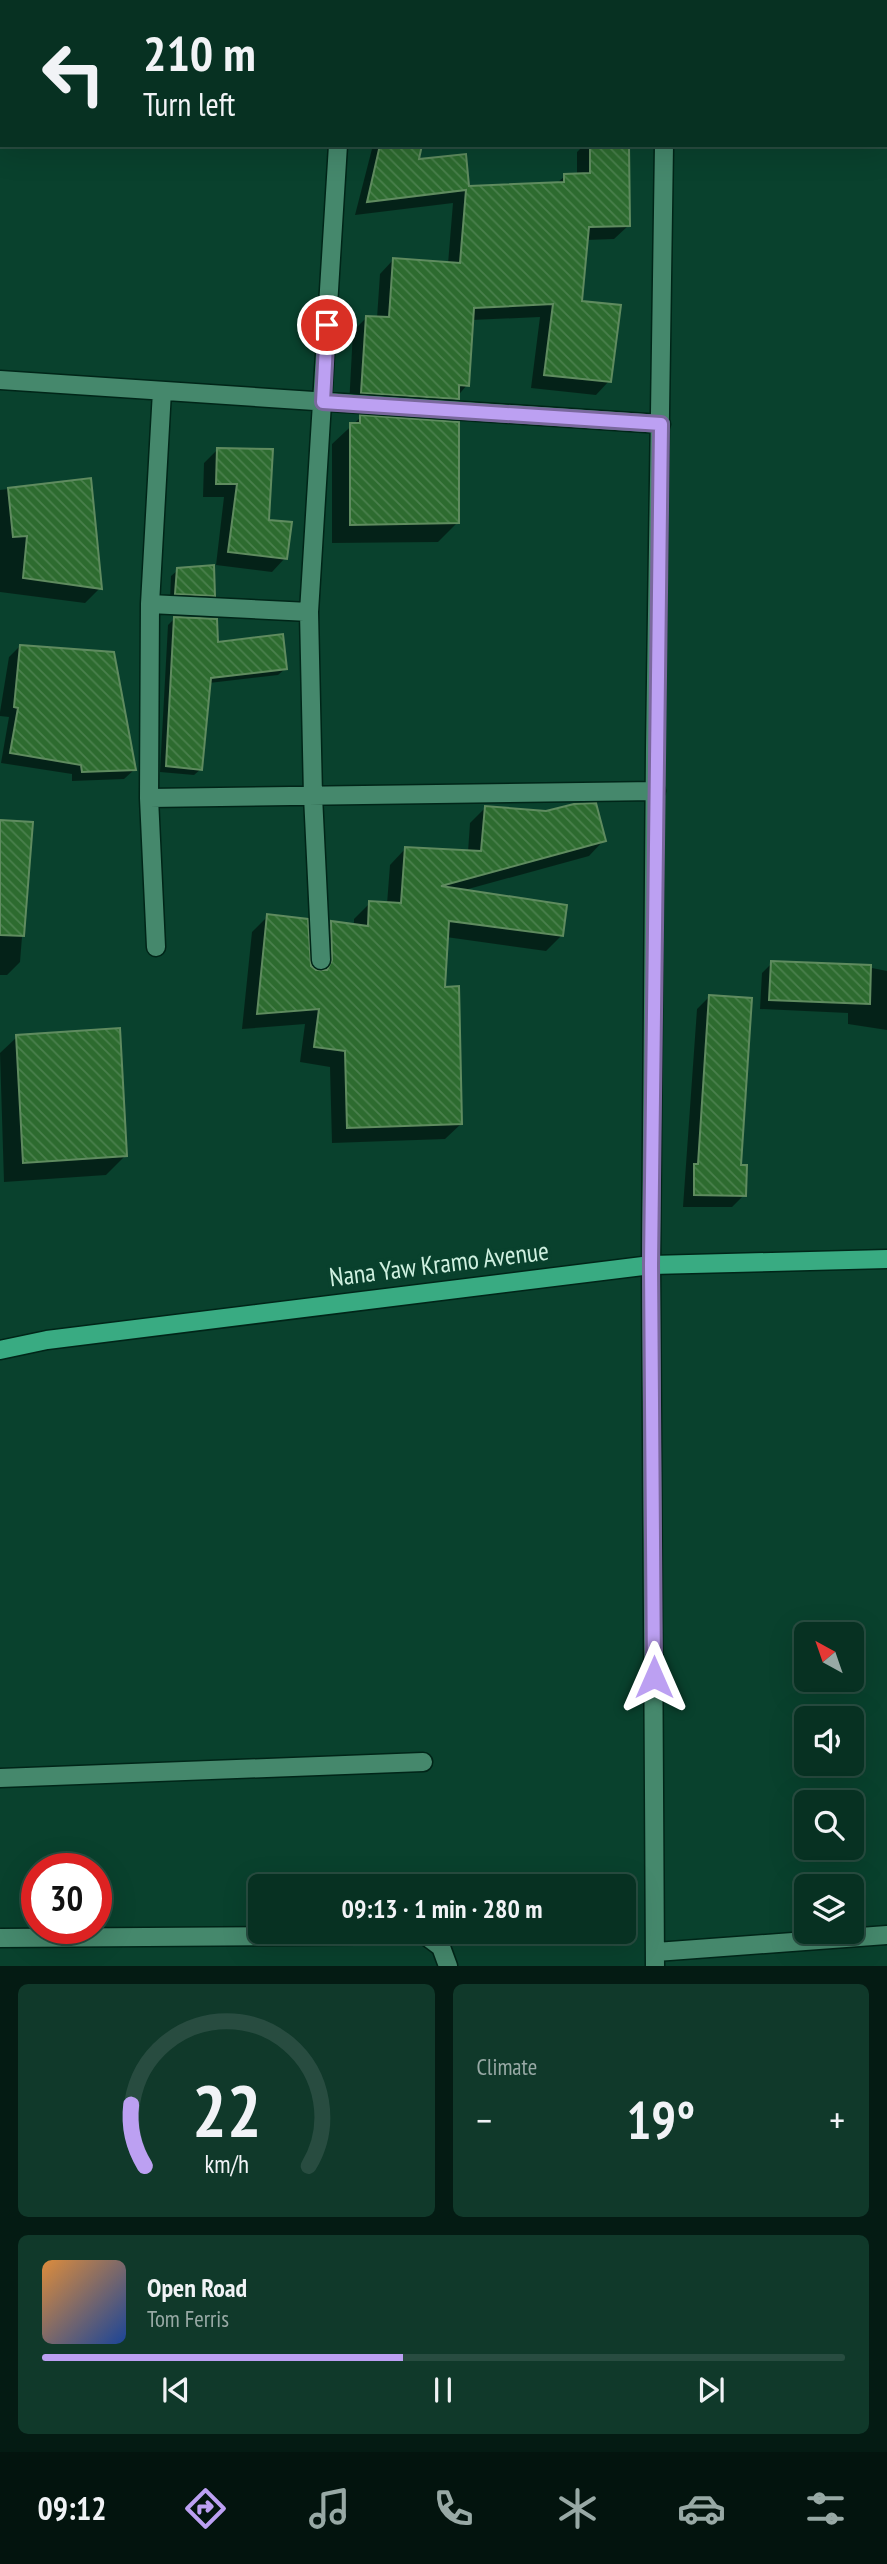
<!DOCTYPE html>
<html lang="en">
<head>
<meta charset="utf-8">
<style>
	:root { --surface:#073122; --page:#10392a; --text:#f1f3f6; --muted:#98a9a5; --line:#284c40; --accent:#bca0f2 }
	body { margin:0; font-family:"PT Sans Narrow",sans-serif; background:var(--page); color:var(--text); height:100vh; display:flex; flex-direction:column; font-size:26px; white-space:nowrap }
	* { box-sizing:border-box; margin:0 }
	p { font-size:23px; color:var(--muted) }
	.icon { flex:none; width:38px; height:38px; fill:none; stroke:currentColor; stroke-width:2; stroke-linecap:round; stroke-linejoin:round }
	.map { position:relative; height:1966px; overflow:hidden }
	.drawer { display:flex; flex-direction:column; gap:18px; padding:18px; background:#041b13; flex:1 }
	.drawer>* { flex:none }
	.hud { position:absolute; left:0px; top:0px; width:887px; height:147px; box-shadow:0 7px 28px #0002,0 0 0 2px var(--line); background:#073122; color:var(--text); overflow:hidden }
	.needle { width:46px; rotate:320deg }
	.fabs { position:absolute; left:794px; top:1622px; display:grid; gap:14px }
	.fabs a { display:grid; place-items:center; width:70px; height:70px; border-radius:10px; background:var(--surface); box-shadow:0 7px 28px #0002,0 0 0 2px var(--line); font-size:35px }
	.speed { position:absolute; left:21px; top:1853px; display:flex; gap:14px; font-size:35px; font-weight:700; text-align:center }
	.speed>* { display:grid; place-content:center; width:91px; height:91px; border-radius:50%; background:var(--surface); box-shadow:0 7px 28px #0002,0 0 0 2px var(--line); line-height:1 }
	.speed .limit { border:10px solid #d22; background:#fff; color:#111 }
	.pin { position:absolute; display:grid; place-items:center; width:60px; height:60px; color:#fff; margin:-30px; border:4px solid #fff; border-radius:50%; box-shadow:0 2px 7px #0007 }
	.me { position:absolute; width:77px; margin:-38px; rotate:0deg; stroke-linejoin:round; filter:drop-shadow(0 0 5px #0008) }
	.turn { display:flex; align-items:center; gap:24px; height:147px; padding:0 28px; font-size:32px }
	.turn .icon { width:91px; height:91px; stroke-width:2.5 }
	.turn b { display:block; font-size:49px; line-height:60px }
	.big { font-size:52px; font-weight:800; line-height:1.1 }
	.drawer .widget { flex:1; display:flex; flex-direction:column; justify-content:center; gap:10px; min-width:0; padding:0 24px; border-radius:10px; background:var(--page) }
	.drawer .dial { align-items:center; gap:0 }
	.dial svg { height:182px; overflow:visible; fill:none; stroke:var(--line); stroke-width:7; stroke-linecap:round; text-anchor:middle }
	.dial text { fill:var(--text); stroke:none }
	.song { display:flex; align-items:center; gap:21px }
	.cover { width:84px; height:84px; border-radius:10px; background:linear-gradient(135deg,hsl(30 70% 55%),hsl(220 70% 35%)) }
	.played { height:7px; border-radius:4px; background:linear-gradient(90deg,var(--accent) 45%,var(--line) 45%) }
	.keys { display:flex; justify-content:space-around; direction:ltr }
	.heat { display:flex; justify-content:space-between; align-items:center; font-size:38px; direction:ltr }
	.drawer .tiles { flex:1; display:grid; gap:18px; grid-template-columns:1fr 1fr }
	.widget:last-child { grid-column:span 2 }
	.trip { position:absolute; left:248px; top:1874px; width:388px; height:70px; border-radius:10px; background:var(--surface); box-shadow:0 7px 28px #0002,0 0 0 2px var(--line); font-weight:800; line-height:70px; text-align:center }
	.dock { display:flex; height:112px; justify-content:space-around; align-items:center; background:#03140e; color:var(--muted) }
	.dock .icon { width:49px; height:49px }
	.dock .current { color:var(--accent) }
	.dock b { font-size:32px; color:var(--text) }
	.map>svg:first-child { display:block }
	.shadow { fill:#0007 }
	.building { fill:url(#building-back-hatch); stroke:#5f8b5f; stroke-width:2 }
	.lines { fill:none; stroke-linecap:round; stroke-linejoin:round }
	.minor-casing { stroke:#002518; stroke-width:21 }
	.primary-casing { stroke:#002518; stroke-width:21 }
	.minor { stroke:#45886c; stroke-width:18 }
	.primary { stroke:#39ab82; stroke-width:18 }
	.route-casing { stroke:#7a689d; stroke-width:18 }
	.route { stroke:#bca0f2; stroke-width:12 }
	.labels { text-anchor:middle; stroke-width:7; stroke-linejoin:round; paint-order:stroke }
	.street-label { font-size:26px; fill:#cff0e0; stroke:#09412d }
</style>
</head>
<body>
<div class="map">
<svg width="887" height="1966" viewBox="0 0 887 1966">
	<defs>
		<pattern id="building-back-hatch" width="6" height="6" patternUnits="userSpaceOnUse" patternTransform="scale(1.75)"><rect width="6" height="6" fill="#2d6b2f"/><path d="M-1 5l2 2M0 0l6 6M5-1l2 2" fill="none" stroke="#4a804d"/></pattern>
	</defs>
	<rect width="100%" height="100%" fill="#09412d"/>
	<!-- shadow -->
	<path class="shadow" d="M365,0H628L365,2Z
		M373,145H420L416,161L467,187L556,184L565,176L577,175V152L584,145H627L628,226L614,239L586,240L580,302L609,381L596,395L531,388L540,317L471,320L467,385L444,412L349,406L353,331L367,317L377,318L380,274L393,260L448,264L453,203L355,215Z
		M361,417L457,523L438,542L332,543V444Z
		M218,449L267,521L285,558L272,572L216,565L224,497H203L204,463Z
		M89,480L100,588L85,603L0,592V490Z
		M178,570L214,595L207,602L170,600L171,576Z
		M175,618L216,644L285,669L278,675L209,683L201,769L194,775L160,772L168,625Z
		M19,647L112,654L134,770L124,779L72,781V774L1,763L9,717L0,716V712L9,657Z
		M486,807L604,840L589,856L461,891L561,936L546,951L446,937L443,989L461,1124L445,1139L332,1143L330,1067L300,1062L305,1024L242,1029L252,932L268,916L317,973L316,939L331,923L354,926V919L370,903L387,904L390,865L405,849L468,852L470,823Z
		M0,821L31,824L20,962L7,975H0Z
		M772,963L862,966L887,971V1030L848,1024V1013L760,1009L762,973Z
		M709,997L744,1195L732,1207H683L697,1009Z
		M17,1037L125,1156L106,1175L4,1182L0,1053Z"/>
	<!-- building -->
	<path class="building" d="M380,145H422L419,159L466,154L469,186L564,182V174L590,173V145H629L630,226L589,227L582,301L621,305L611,382L544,375L553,304L474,308L469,386L459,385V399L361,393L366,316L389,317L393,258L460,263L466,190L367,202Z
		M360,415L459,422V523L350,525V423H360Z
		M217,448L273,449L269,520L292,522L287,559L228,552L237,484H216Z
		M91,478L102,589L23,578L27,536L13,537L8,488Z
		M214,565L215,596L175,594L177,568Z
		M174,617L217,619L218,642L283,634L287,669L211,678L202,770L166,766Z
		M20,645L114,652L136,770L82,772L81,765L10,753L18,708L14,707Z
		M596,803L606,841L441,886L567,905L563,936L449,921L445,987L459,986L462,1124L347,1128L345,1051L314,1047L319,1009L257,1014L267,914L308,919L311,966L316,970H327L332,960L331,921L368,926L369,901L401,903L405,847L481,851L485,806L546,811L574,804Z
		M0,820L33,822L24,936L0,935Z
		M771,961L871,965L870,1004L769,1000Z
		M709,995L752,998L741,1165H747L746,1196L694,1195V1164H698Z
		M120,1028L127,1156L23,1163L16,1035Z"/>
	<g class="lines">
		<!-- minor casing -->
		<g class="minor-casing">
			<path id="minor" d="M347,2V0
				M667,2V0
				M0,27L2,28
				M0,380L661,424
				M150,604L309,612
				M149,798L656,791
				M156,947L149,798L150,604L162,391
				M321,960L313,796L309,612L338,145
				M0,1778L423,1762
				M0,1938L425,1935L441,1947L448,1966
				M656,1952L887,1935
				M655,1966L651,1265L655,748L664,145"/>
		</g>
		<!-- primary casing -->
		<g class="primary-casing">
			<path id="primary" d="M0,1350L47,1340L651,1265L887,1259"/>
		</g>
		<!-- minor -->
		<use href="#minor" class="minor"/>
		<!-- primary -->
		<use href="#primary" class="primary"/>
	</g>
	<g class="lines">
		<!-- route casing -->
		<g class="route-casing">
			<path id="route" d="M327,325L323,402L661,424L651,1265L654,1677"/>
		</g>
		<!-- route -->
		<use href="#route" class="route"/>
	</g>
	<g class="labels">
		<!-- street labels -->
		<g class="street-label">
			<text transform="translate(439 1264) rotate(-7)" y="9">Nana Yaw Kramo Avenue</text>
		</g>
	</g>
</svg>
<div class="fabs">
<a><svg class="needle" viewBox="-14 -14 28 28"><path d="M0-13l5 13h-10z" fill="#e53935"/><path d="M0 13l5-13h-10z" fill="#98a9a5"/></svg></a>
<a><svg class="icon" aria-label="sound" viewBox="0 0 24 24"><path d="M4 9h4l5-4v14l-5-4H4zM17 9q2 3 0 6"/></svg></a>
<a><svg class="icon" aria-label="search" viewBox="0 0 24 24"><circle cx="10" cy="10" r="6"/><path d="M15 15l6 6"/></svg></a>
<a><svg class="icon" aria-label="layers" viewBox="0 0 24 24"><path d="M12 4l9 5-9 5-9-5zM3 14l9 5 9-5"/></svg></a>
</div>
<div class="speed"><div class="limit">30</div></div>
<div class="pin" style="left:327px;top:325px;background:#d93025"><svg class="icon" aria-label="arrive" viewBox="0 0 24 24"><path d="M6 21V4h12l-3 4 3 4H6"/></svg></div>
<svg class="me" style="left:654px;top:1677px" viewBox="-20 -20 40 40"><path d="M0-17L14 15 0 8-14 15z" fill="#bca0f2" stroke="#fff" stroke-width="4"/></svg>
<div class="trip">09:13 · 1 min · 280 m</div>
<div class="hud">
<div class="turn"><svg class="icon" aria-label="left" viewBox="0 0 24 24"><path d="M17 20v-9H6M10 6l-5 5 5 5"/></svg><div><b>210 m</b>Turn left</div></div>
</div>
</div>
<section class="drawer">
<div class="tiles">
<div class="widget dial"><svg viewBox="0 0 100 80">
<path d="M14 69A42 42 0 1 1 86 69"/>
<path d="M14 69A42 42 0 0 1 8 42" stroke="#bca0f2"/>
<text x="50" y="56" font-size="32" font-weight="700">22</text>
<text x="50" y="72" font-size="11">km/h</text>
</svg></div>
<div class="widget"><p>Climate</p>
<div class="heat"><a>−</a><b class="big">19°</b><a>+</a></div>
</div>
<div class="widget">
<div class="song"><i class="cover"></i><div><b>Open Road</b><p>Tom Ferris</p></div></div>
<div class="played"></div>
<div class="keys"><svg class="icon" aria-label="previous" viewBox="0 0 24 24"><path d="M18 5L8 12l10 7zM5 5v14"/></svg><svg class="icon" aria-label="pause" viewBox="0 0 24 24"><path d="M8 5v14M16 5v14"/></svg><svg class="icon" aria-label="next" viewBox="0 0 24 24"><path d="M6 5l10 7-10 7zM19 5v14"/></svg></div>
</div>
</div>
</section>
<nav class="dock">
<b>09:12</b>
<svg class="icon current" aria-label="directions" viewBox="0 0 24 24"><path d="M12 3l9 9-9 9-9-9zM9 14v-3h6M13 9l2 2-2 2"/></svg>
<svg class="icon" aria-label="music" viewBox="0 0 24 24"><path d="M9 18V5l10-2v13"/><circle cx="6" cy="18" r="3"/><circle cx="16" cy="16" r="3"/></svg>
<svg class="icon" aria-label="phone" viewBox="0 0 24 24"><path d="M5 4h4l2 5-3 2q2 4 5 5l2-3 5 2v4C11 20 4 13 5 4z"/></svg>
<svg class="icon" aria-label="climate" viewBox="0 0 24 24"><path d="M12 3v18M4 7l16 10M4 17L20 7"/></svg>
<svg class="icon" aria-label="car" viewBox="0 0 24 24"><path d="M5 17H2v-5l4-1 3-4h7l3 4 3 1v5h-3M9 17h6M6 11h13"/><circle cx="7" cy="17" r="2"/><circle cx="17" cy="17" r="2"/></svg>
<svg class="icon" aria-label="filters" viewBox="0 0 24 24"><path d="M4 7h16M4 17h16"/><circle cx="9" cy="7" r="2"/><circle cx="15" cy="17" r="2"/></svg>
</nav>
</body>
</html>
